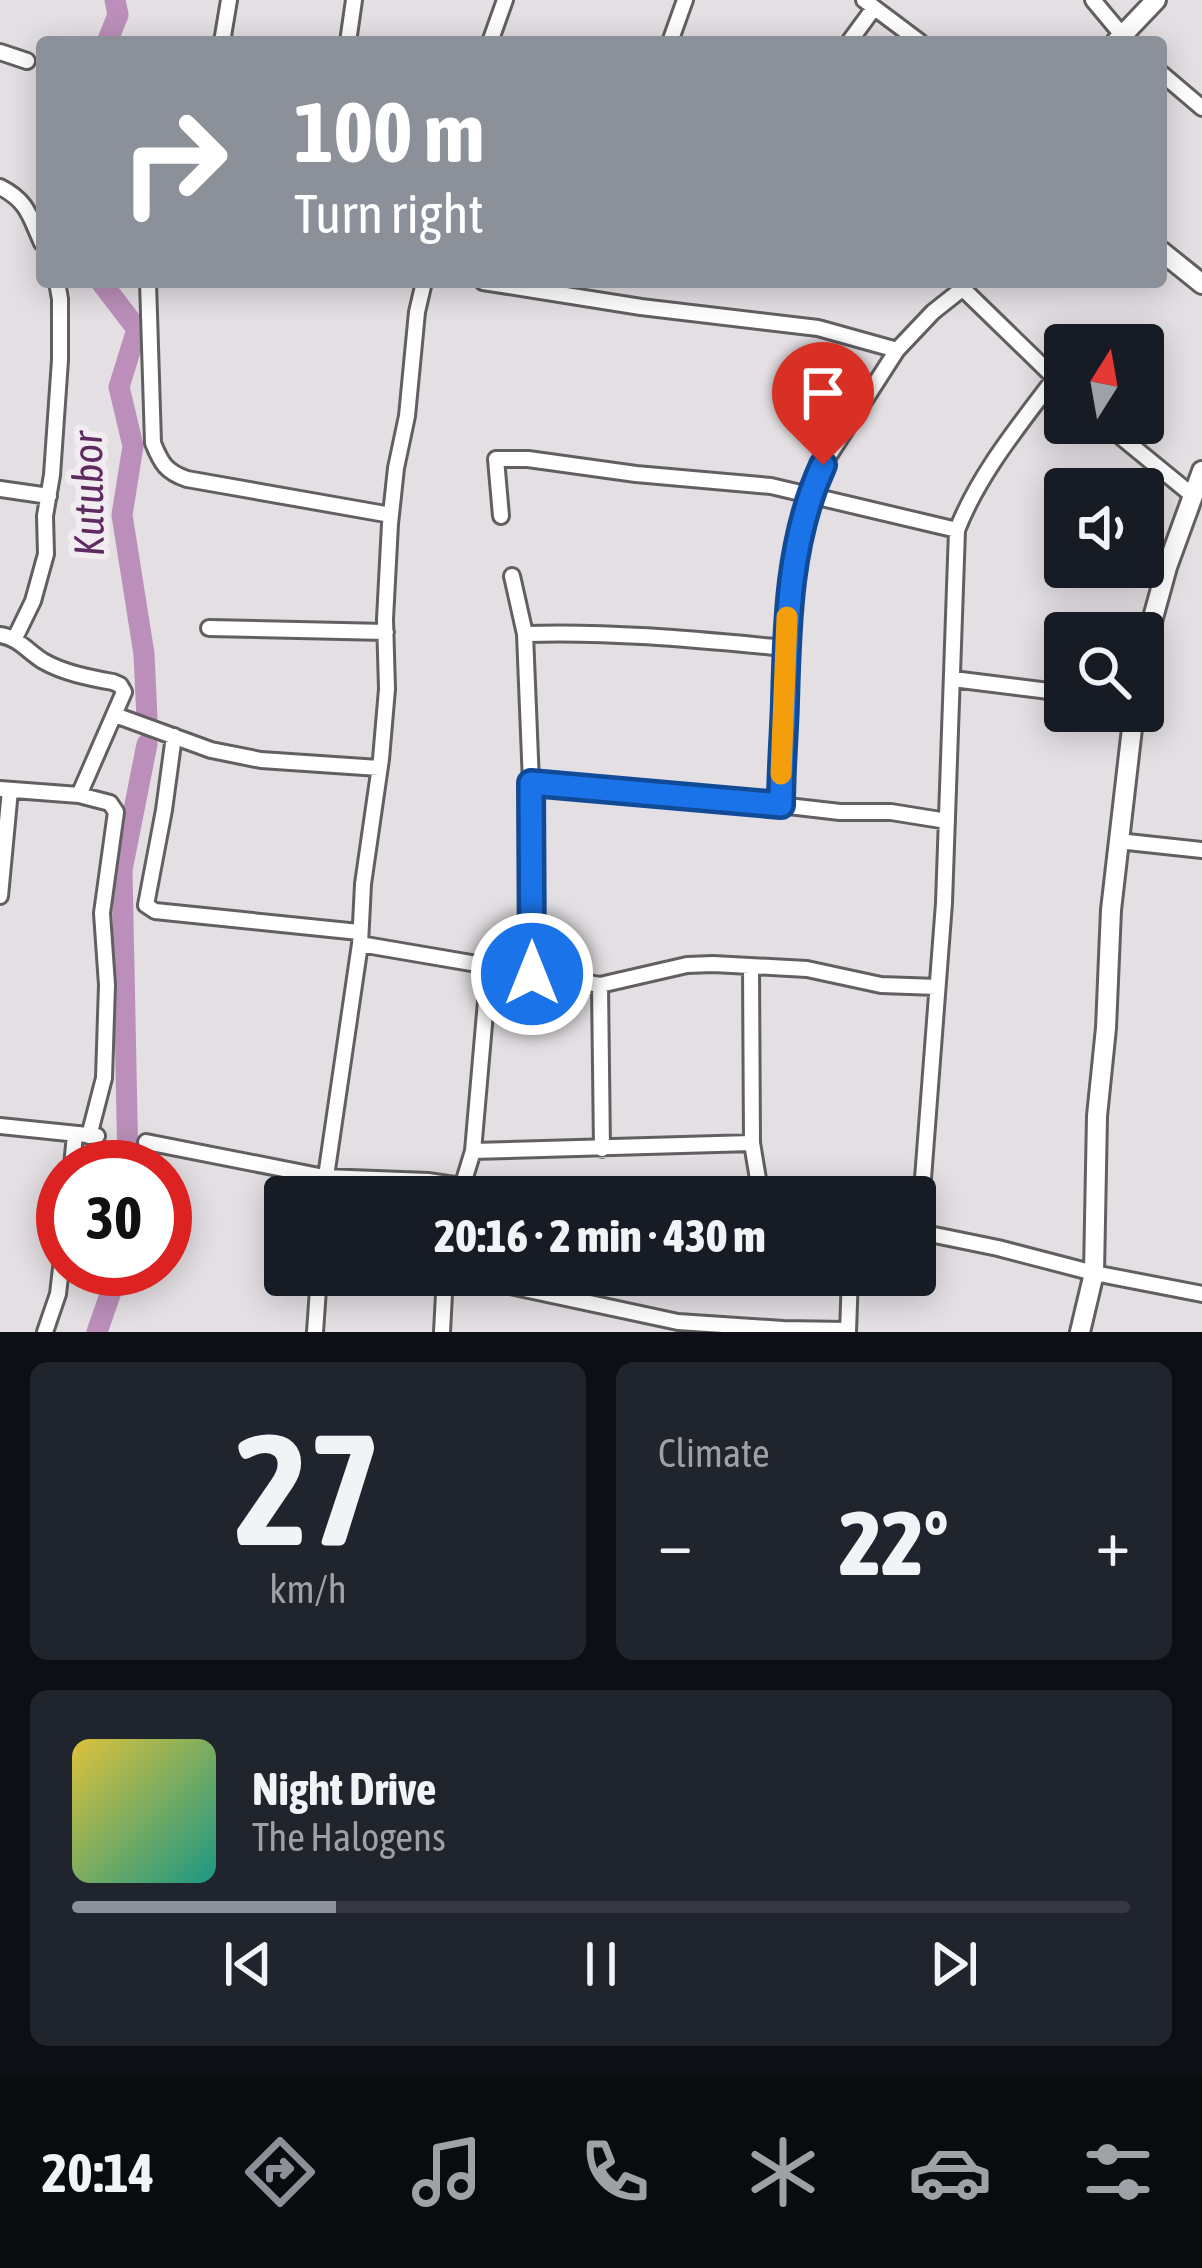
<!DOCTYPE html>
<html lang="en">
<head>
<meta charset="utf-8">
<style>
	:root { --surface:#171b24; --page:#20242c; --text:#f1f3f6; --muted:#9ea1a6; --line:#363941; --accent:#8c9099 }
	body { margin:0; font-family:"Asap Condensed",sans-serif; background:var(--page); color:var(--text); height:100vh; display:flex; flex-direction:column; font-size:45px; white-space:nowrap }
	* { box-sizing:border-box; margin:0 }
	p { font-size:39px; color:var(--muted) }
	.icon { flex:none; width:66px; height:66px; fill:none; stroke:currentColor; stroke-width:2; stroke-linecap:round; stroke-linejoin:round }
	.map { position:relative; height:1332px; overflow:hidden }
	.sheet { display:flex; flex-direction:column; gap:30px; padding:30px; background:#0d0f14; flex:1 }
	.sheet>* { flex:none }
	.top-card { position:absolute; left:36px; top:36px; width:1131px; height:252px; border-radius:12px; box-shadow:0 6px 30px #0003; background:#8c9099; color:#fff; overflow:hidden }
	.needle { width:78px; rotate:11deg }
	.tools { position:absolute; left:1044px; top:324px; display:grid; gap:24px }
	.tools a { display:grid; place-items:center; width:120px; height:120px; border-radius:12px; background:var(--surface); box-shadow:0 6px 30px #0003; font-size:60px }
	.speed { position:absolute; left:36px; top:1140px; display:flex; gap:24px; font-size:60px; font-weight:700; text-align:center }
	.speed>* { display:grid; place-content:center; width:156px; height:156px; border-radius:50%; background:var(--surface); box-shadow:0 6px 30px #0003; line-height:1 }
	.speed .limit { border:18px solid #d22; background:#fff; color:#111 }
	.pin { position:absolute; display:grid; place-items:center; width:102px; height:102px; color:#fff; margin:-123px -51px; border-radius:50% 50% 50% 0; rotate:-45deg; box-shadow:0 0 12px #0007 }
	.pin .icon { rotate:45deg }
	.me { position:absolute; width:132px; margin:-66px; rotate:0deg; stroke-linejoin:round; filter:drop-shadow(0 0 9px #0008) }
	.turn { display:flex; align-items:center; gap:42px; height:252px; padding:0 60px; font-size:54px }
	.turn .icon { width:156px; height:156px; stroke-width:2.5 }
	.turn b { display:block; font-size:84px; line-height:102px }
	.big { font-size:90px; font-weight:800; line-height:1.1 }
	.sheet .card { flex:1; display:flex; flex-direction:column; justify-content:center; gap:18px; min-width:0; padding:0 42px; border-radius:18px; background:var(--page) }
	.sheet .dial { align-items:center; gap:0 }
	.dial b { font-size:156px; line-height:1 }
	.song { display:flex; align-items:center; gap:36px }
	.cover { width:144px; height:144px; border-radius:18px; background:linear-gradient(135deg,hsl(50 70% 55%),hsl(170 70% 35%)) }
	.played { height:12px; border-radius:6px; background:linear-gradient(90deg,var(--accent) 25%,var(--line) 25%) }
	.keys { display:flex; justify-content:space-around; direction:ltr }
	.heat { display:flex; justify-content:space-between; align-items:center; font-size:66px; direction:ltr }
	.sheet .tiles { flex:1; display:grid; gap:30px; grid-template-columns:1fr 1fr }
	.card:last-child { grid-column:span 2 }
	.trip { position:absolute; left:264px; top:1176px; width:672px; height:120px; border-radius:12px; background:var(--surface); box-shadow:0 6px 30px #0003; font-weight:800; line-height:120px; text-align:center }
	.menu { display:flex; height:192px; justify-content:space-around; align-items:center; background:#090b0e; color:var(--muted) }
	.menu .icon { width:84px; height:84px }
	.menu .active { color:var(--accent) }
	.menu b { font-size:54px; color:var(--text) }
	.map>svg:first-child { display:block }
	.lines { fill:none; stroke-linecap:round; stroke-linejoin:round }
	.river { stroke:#bb8fb9; stroke-width:21 }
	.minor-casing { stroke:#625f62; stroke-width:20 }
	.tertiary-casing { stroke:#625f62; stroke-width:24 }
	.minor { stroke:#fff; stroke-width:14 }
	.tertiary { stroke:#fff; stroke-width:18 }
	.route-casing { stroke:#114b97; stroke-width:30 }
	.route { stroke:#1a73e8; stroke-width:21 }
	.slow { stroke:#f59e0b; stroke-width:21 }
	.labels { text-anchor:middle; stroke-width:12; stroke-linejoin:round; paint-order:stroke }
	.water-label { font-size:42px; font-style:italic; fill:#5e295f; stroke:#f0ecf0 }
</style>
</head>
<body>
<div class="map">
<svg width="1202" height="1332" viewBox="0 0 1202 1332">
	<rect width="100%" height="100%" fill="#e3dfe3"/>
	<g class="lines">
		<!-- river -->
		<path class="river" d="M107,42L118,15L115,0
			M101,282L137,329L119,387L133,446L122,515L144,654L147,718
			M128,1167L122,870L147,744
			M97,1332L119,1269"/>
		<!-- minor casing -->
		<g class="minor-casing">
			<path id="minor" d="M864,0L920,42
				M1093,0L1128,42
				M222,42L229,0
				M348,42L354,0
				M490,42L505,0
				M670,42L685,0
				M849,42L874,8
				M0,52L27,61
				M1161,73L1202,108
				M0,187C28,201 30,217 42,243
				M148,282L153,443C161,463 166,472 187,479L391,515
				M483,282L641,307L818,328L897,350
				M957,283L1065,388
				M1104,423L1192,495
				M0,489L49,496
				M501,516L496,459H528L636,474L771,486L957,530
				M512,576L525,634L531,783L532,973
				M209,628L386,632
				M525,634C612,631 700,640 786,648L781,805
				M0,635C19,638 27,651 43,661C64,673 90,678 113,682L120,685L124,692L79,795
				M15,638L33,601L46,554L45,516L52,475L60,360V299L57,282
				M786,648C788,587 797,521 823,465L897,350L933,312L962,289
				M953,679L1065,693
				M115,715L211,750L261,760L379,768
				M174,736L164,810L146,905L155,911L359,932
				M531,783L745,801L840,812H891L947,821
				M0,789L79,795L110,803L116,812L102,913L107,985L104,1078L89,1136
				M1118,841L1202,850
				M0,896L10,790
				M360,944L600,985L687,965L713,964L807,969L881,985L937,987
				M751,967L752,1143L761,1197
				M600,985L602,1149
				M0,1126L97,1136
				M146,1142L324,1177L428,1181L461,1186
				M473,1151L752,1143
				M72,1167L75,1134
				M323,1197L360,944L363,884L381,759L387,689L385,619L390,524L396,468L407,416L417,312L424,282
				M459,1197L473,1151L489,967
				M915,1231L998,1248L1094,1273L1202,1294
				M919,1231L944,903L957,530C979,474 1018,427 1054,379
				M459,1275L678,1322L783,1329L848,1330
				M45,1332L58,1294L63,1251
				M315,1332L319,1275
				M442,1332L445,1275
				M848,1332L850,1275"/>
		</g>
		<!-- tertiary casing -->
		<g class="tertiary-casing">
			<path id="tertiary" d="M1116,42L1156,0
				M1161,251L1202,284
				M1143,654L1167,567L1202,471
				M1080,1332L1094,1273L1097,1116L1106,1028L1111,910L1134,711"/>
		</g>
		<!-- minor -->
		<use href="#minor" class="minor"/>
		<!-- tertiary -->
		<use href="#tertiary" class="tertiary"/>
	</g>
	<g class="lines">
		<!-- route casing -->
		<g class="route-casing">
			<path id="route" d="M532,974L531,783L781,805C781,770 784,736 785,702C787,622 789,539 823,465"/>
		</g>
		<!-- route -->
		<use href="#route" class="route"/>
		<!-- slow -->
		<path class="slow" d="M781,774L787,617"/>
	</g>
	<g class="labels">
		<!-- water labels -->
		<g class="water-label">
			<text transform="translate(88 494) rotate(-91)" y="15">Kutubor</text>
		</g>
	</g>
</svg>
<div class="tools">
<a><svg class="needle" viewBox="-14 -14 28 28"><path d="M0-13l5 13h-10z" fill="#e53935"/><path d="M0 13l5-13h-10z" fill="#9ea1a6"/></svg></a>
<a><svg class="icon" aria-label="sound" viewBox="0 0 24 24"><path d="M4 9h4l5-4v14l-5-4H4zM17 9q2 3 0 6"/></svg></a>
<a><svg class="icon" aria-label="search" viewBox="0 0 24 24"><circle cx="10" cy="10" r="6"/><path d="M15 15l6 6"/></svg></a>
</div>
<div class="speed"><div class="limit">30</div></div>
<div class="pin" style="left:823px;top:465px;background:#d93025"><svg class="icon" aria-label="arrive" viewBox="0 0 24 24"><path d="M6 21V4h12l-3 4 3 4H6"/></svg></div>
<svg class="me" style="left:532px;top:974px" viewBox="-20 -20 40 40"><circle r="17" fill="#1a73e8" stroke="#fff" stroke-width="3"/><path d="M0-11L8 9 0 5-8 9z" fill="#fff"/></svg>
<div class="trip">20:16 · 2 min · 430 m</div>
<div class="top-card">
<div class="turn"><svg class="icon" aria-label="right" viewBox="0 0 24 24"><path d="M7 20v-9h11M14 6l5 5-5 5"/></svg><div><b>100 m</b>Turn right</div></div>
</div>
</div>
<section class="sheet">
<div class="tiles">
<div class="card dial"><b>27</b><p>km/h</p></div>
<div class="card"><p>Climate</p>
<div class="heat"><a>−</a><b class="big">22°</b><a>+</a></div>
</div>
<div class="card">
<div class="song"><i class="cover"></i><div><b>Night Drive</b><p>The Halogens</p></div></div>
<div class="played"></div>
<div class="keys"><svg class="icon" aria-label="previous" viewBox="0 0 24 24"><path d="M18 5L8 12l10 7zM5 5v14"/></svg><svg class="icon" aria-label="pause" viewBox="0 0 24 24"><path d="M8 5v14M16 5v14"/></svg><svg class="icon" aria-label="next" viewBox="0 0 24 24"><path d="M6 5l10 7-10 7zM19 5v14"/></svg></div>
</div>
</div>
</section>
<nav class="menu">
<b>20:14</b>
<svg class="icon active" aria-label="directions" viewBox="0 0 24 24"><path d="M12 3l9 9-9 9-9-9zM9 14v-3h6M13 9l2 2-2 2"/></svg>
<svg class="icon" aria-label="music" viewBox="0 0 24 24"><path d="M9 18V5l10-2v13"/><circle cx="6" cy="18" r="3"/><circle cx="16" cy="16" r="3"/></svg>
<svg class="icon" aria-label="phone" viewBox="0 0 24 24"><path d="M5 4h4l2 5-3 2q2 4 5 5l2-3 5 2v4C11 20 4 13 5 4z"/></svg>
<svg class="icon" aria-label="climate" viewBox="0 0 24 24"><path d="M12 3v18M4 7l16 10M4 17L20 7"/></svg>
<svg class="icon" aria-label="car" viewBox="0 0 24 24"><path d="M5 17H2v-5l4-1 3-4h7l3 4 3 1v5h-3M9 17h6M6 11h13"/><circle cx="7" cy="17" r="2"/><circle cx="17" cy="17" r="2"/></svg>
<svg class="icon" aria-label="filters" viewBox="0 0 24 24"><path d="M4 7h16M4 17h16"/><circle cx="9" cy="7" r="2"/><circle cx="15" cy="17" r="2"/></svg>
</nav>
</body>
</html>
